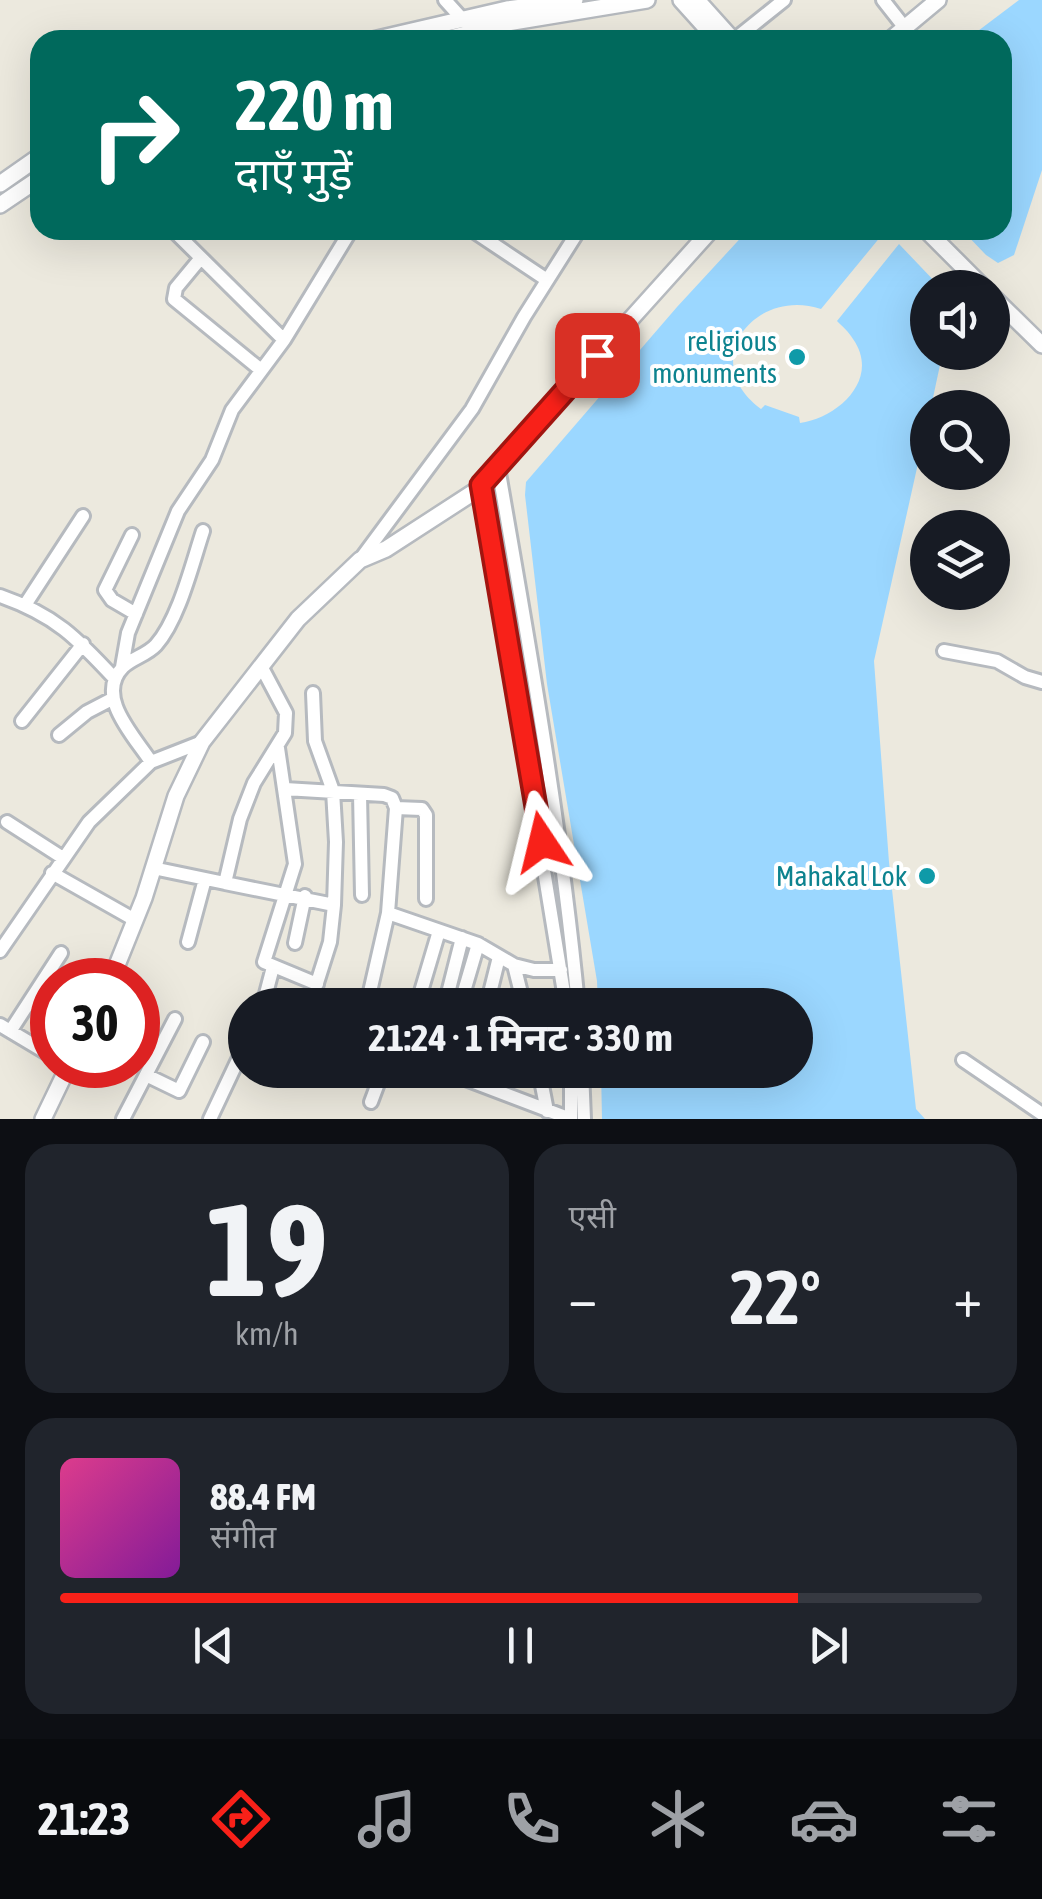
<!DOCTYPE html>
<html lang="hi">
<head>
<meta charset="utf-8">
<style>
	:root { --surface:#171b24; --page:#20242c; --text:#f1f3f6; --muted:#9ea1a6; --line:#363941; --accent:#f82119 }
	body { margin:0; font-family:"Asap Condensed","Noto Sans Devanagari",sans-serif; background:var(--page); color:var(--text); height:100vh; display:flex; flex-direction:column; font-size:38px; white-space:nowrap }
	* { box-sizing:border-box; margin:0 }
	p { font-size:32px; color:var(--muted) }
	.icon { flex:none; width:55px; height:55px; fill:none; stroke:currentColor; stroke-width:2; stroke-linecap:round; stroke-linejoin:round }
	.map { position:relative; height:1119px; overflow:hidden }
	.panel { display:flex; flex-direction:column; gap:25px; padding:25px; background:#0d0f14; flex:1 }
	.panel>* { flex:none }
	.hud { position:absolute; left:30px; top:30px; width:982px; height:210px; border-radius:30px; box-shadow:0 10px 40px #0002; background:#00695c; color:#fff; overflow:hidden }
	.buttons { position:absolute; left:910px; top:270px; display:grid; gap:20px }
	.buttons a { display:grid; place-items:center; width:100px; height:100px; border-radius:50%; background:var(--surface); box-shadow:0 10px 40px #0002; font-size:50px }
	.speed { position:absolute; left:30px; top:958px; display:flex; gap:20px; font-size:50px; font-weight:700; text-align:center }
	.speed>* { display:grid; place-content:center; width:130px; height:130px; border-radius:50%; background:var(--surface); box-shadow:0 10px 40px #0002; line-height:1 }
	.speed .limit { border:15px solid #d22; background:#fff; color:#111 }
	.pin { position:absolute; display:grid; place-items:center; width:85px; height:85px; color:#fff; margin:-42px; border-radius:20px; box-shadow:0 5px 15px #0006 }
	.me { position:absolute; width:110px; margin:-55px; rotate:350deg; stroke-linejoin:round; filter:drop-shadow(0 0 8px #0008) }
	.turn { display:flex; align-items:center; gap:35px; height:210px; padding:0 40px; font-size:45px }
	.turn .icon { width:130px; height:130px; stroke-width:2.5 }
	.turn b { display:block; font-size:70px; line-height:85px }
	.big { font-size:75px; font-weight:700; line-height:1.1 }
	.panel .widget { flex:1; display:flex; flex-direction:column; justify-content:center; gap:15px; min-width:0; padding:0 35px; border-radius:30px; background:var(--page) }
	.panel .dial { align-items:center; gap:0 }
	.dial b { font-size:130px; line-height:1 }
	.song { display:flex; align-items:center; gap:30px }
	.cover { width:120px; height:120px; border-radius:15px; background:linear-gradient(135deg,hsl(330 70% 55%),hsl(290 70% 35%)) }
	.played { height:10px; border-radius:5px; background:linear-gradient(90deg,var(--accent) 80%,var(--line) 80%) }
	.keys { display:flex; justify-content:space-around; direction:ltr }
	.heat { display:flex; justify-content:space-between; align-items:center; font-size:55px; direction:ltr }
	.panel .tiles { flex:1; display:grid; gap:25px; grid-template-columns:1fr 1fr }
	.widget:last-child { grid-column:span 2 }
	.trip { position:absolute; left:228px; top:988px; width:585px; height:100px; border-radius:50px; background:var(--surface); box-shadow:0 10px 40px #0002; font-weight:700; line-height:100px; text-align:center }
	.tab-bar { display:flex; height:160px; justify-content:space-around; align-items:center; background:#090b0e; color:var(--muted) }
	.tab-bar .icon { width:70px; height:70px }
	.tab-bar .selected { color:var(--accent) }
	.tab-bar b { font-size:45px; color:var(--text) }
	.map>svg:first-child { display:block }
	.water { fill:#9bd7ff }
	.lines { fill:none; stroke-linecap:round; stroke-linejoin:round }
	.minor-casing { stroke:#b6babf; stroke-width:18 }
	.tertiary-casing { stroke:#b6babf; stroke-width:20 }
	.minor { stroke:#fff; stroke-width:12 }
	.tertiary { stroke:#fff; stroke-width:15 }
	.route-casing { stroke:#a11510; stroke-width:25 }
	.route { stroke:#f82119; stroke-width:18 }
	.culture-dot { fill:#0f9aa8; stroke:#fff; stroke-width:4 }
	.labels { text-anchor:middle; stroke-width:8; stroke-linejoin:round; paint-order:stroke }
	.culture-label { font-size:28px; fill:#0d838f; stroke:#fff; text-anchor:end }
</style>
</head>
<body>
<div class="map">
<svg width="1042" height="1119" viewBox="0 0 1042 1119">
	<rect width="100%" height="100%" fill="#ece9de"/>
	<!-- water -->
	<path class="water" d="M1019,0H1042V170L1014,255L998,263L986,255L962,230H1002V40H966Z
		M748,230H886L821,309C754,287 697,362 761,409L765,405L799,417L800,423C838,418 881,379 853,339C849,332 842,326 837,321L899,244L940,287L928,288V352L950,353L940,365L931,407L928,408L927,423L874,661L889,862L916,1109L925,1119H602L601,1070H795V1005H598L597,981L547,684L525,495L526,482L677,307Z"/>
	<g class="lines">
		<!-- minor casing -->
		<g class="minor-casing">
			<path id="minor" d="M445,0L464,21
				M883,0L905,28
				M734,40L784,0
				M173,230L284,340
				M472,230L547,280
				M200,259L176,288L174,299L261,370
				M498,467C529,645 561,825 578,1005
				M481,485L566,1005
				M132,535L105,590L112,600L136,614
				M360,560L472,409L524,317L579,230
				M0,596C55,615 77,638 115,679
				M25,605L83,516
				M944,651L997,661L1025,677L1042,682
				M261,666L286,713L285,733L254,783L240,819L225,883L334,905L330,942L310,1005
				M122,667L128,633L178,511L212,460L232,410L284,340L351,230
				M313,693L315,741L333,791L336,842L334,905
				M22,721L83,644
				M59,735L87,712L112,699
				M278,748L295,864L264,962L317,984
				M151,762C135,737 94,696 123,667C132,658 147,655 156,645C179,619 192,564 203,531
				M285,789L384,795L392,798L396,808L388,913L367,1005
				M360,794L362,895
				M396,808L422,809L426,815V899
				M7,822L63,858
				M153,868L225,883
				M52,873L135,920
				M388,913L478,944L514,965L534,970H561
				M188,942L205,879
				M295,943L305,896
				M0,951L89,822L151,762L202,742
				M514,965L524,1005
				M263,1005L273,967
				M417,1005L439,931
				M445,1005L462,938
				M460,1005L478,944
				M487,1005L499,957
				M0,1025L52,1056
				M11,1030L61,953
				M963,1060L1042,1114
				M442,1070L571,1119
				M539,1070L547,1111
				M582,1070L584,1119
				M148,1076L179,1091L203,1042
				M371,1102L383,1070
				M123,1119L175,1019
				M210,1119L245,1045
				M571,1119V1070"/>
		</g>
		<!-- tertiary casing -->
		<g class="tertiary-casing">
			<path id="tertiary" d="M681,0L717,40
				M697,0L733,40
				M373,40L507,9L575,0
				M443,40L507,23L647,0
				M890,40L938,0
				M0,184L40,156
				M0,205L40,178
				M926,230L984,288
				M992,296L1042,345
				M111,980L144,898L176,796L202,742L298,619L360,560L386,549L477,490L711,230
				M43,1119L69,1065"/>
		</g>
		<!-- minor -->
		<use href="#minor" class="minor"/>
		<!-- tertiary -->
		<use href="#tertiary" class="tertiary"/>
	</g>
	<g class="lines">
		<!-- route casing -->
		<g class="route-casing">
			<path id="route" d="M542,842L481,485L597,355"/>
		</g>
		<!-- route -->
		<use href="#route" class="route"/>
	</g>
	<!-- markers -->
	<g class="culture-dot">
		<circle cx="797" cy="357" r="10"/>
		<circle cx="927" cy="876" r="10"/>
	</g>
	<g class="labels">
		<!-- culture labels -->
		<g class="culture-label">
			<text x="777" y="351">religious<tspan x="777" dy="32">monuments</tspan></text>
			<text x="907" y="886">Mahakal Lok</text>
		</g>
	</g>
</svg>
<div class="buttons">
<a><svg class="icon" aria-label="sound" viewBox="0 0 24 24"><path d="M4 9h4l5-4v14l-5-4H4zM17 9q2 3 0 6"/></svg></a>
<a><svg class="icon" aria-label="search" viewBox="0 0 24 24"><circle cx="10" cy="10" r="6"/><path d="M15 15l6 6"/></svg></a>
<a><svg class="icon" aria-label="layers" viewBox="0 0 24 24"><path d="M12 4l9 5-9 5-9-5zM3 14l9 5 9-5"/></svg></a>
</div>
<div class="speed"><div class="limit">30</div></div>
<div class="pin" style="left:597px;top:355px;background:#d93025"><svg class="icon" aria-label="arrive" viewBox="0 0 24 24"><path d="M6 21V4h12l-3 4 3 4H6"/></svg></div>
<svg class="me" style="left:542px;top:842px" viewBox="-20 -20 40 40"><path d="M0-17L14 15 0 8-14 15z" fill="#f82119" stroke="#fff" stroke-width="4"/></svg>
<div class="trip">21:24 · 1 मिनट · 330 m</div>
<div class="hud">
<div class="turn"><svg class="icon" aria-label="right" viewBox="0 0 24 24"><path d="M7 20v-9h11M14 6l5 5-5 5"/></svg><div><b>220 m</b>दाएँ मुड़ें</div></div>
</div>
</div>
<section class="panel">
<div class="tiles">
<div class="widget dial"><b>19</b><p>km/h</p></div>
<div class="widget"><p>एसी</p>
<div class="heat"><a>−</a><b class="big">22°</b><a>+</a></div>
</div>
<div class="widget">
<div class="song"><i class="cover"></i><div><b>88.4 FM</b><p>संगीत</p></div></div>
<div class="played"></div>
<div class="keys"><svg class="icon" aria-label="previous" viewBox="0 0 24 24"><path d="M18 5L8 12l10 7zM5 5v14"/></svg><svg class="icon" aria-label="pause" viewBox="0 0 24 24"><path d="M8 5v14M16 5v14"/></svg><svg class="icon" aria-label="next" viewBox="0 0 24 24"><path d="M6 5l10 7-10 7zM19 5v14"/></svg></div>
</div>
</div>
</section>
<nav class="tab-bar">
<b>21:23</b>
<svg class="icon selected" aria-label="directions" viewBox="0 0 24 24"><path d="M12 3l9 9-9 9-9-9zM9 14v-3h6M13 9l2 2-2 2"/></svg>
<svg class="icon" aria-label="music" viewBox="0 0 24 24"><path d="M9 18V5l10-2v13"/><circle cx="6" cy="18" r="3"/><circle cx="16" cy="16" r="3"/></svg>
<svg class="icon" aria-label="phone" viewBox="0 0 24 24"><path d="M5 4h4l2 5-3 2q2 4 5 5l2-3 5 2v4C11 20 4 13 5 4z"/></svg>
<svg class="icon" aria-label="climate" viewBox="0 0 24 24"><path d="M12 3v18M4 7l16 10M4 17L20 7"/></svg>
<svg class="icon" aria-label="car" viewBox="0 0 24 24"><path d="M5 17H2v-5l4-1 3-4h7l3 4 3 1v5h-3M9 17h6M6 11h13"/><circle cx="7" cy="17" r="2"/><circle cx="17" cy="17" r="2"/></svg>
<svg class="icon" aria-label="filters" viewBox="0 0 24 24"><path d="M4 7h16M4 17h16"/><circle cx="9" cy="7" r="2"/><circle cx="15" cy="17" r="2"/></svg>
</nav>
</body>
</html>
